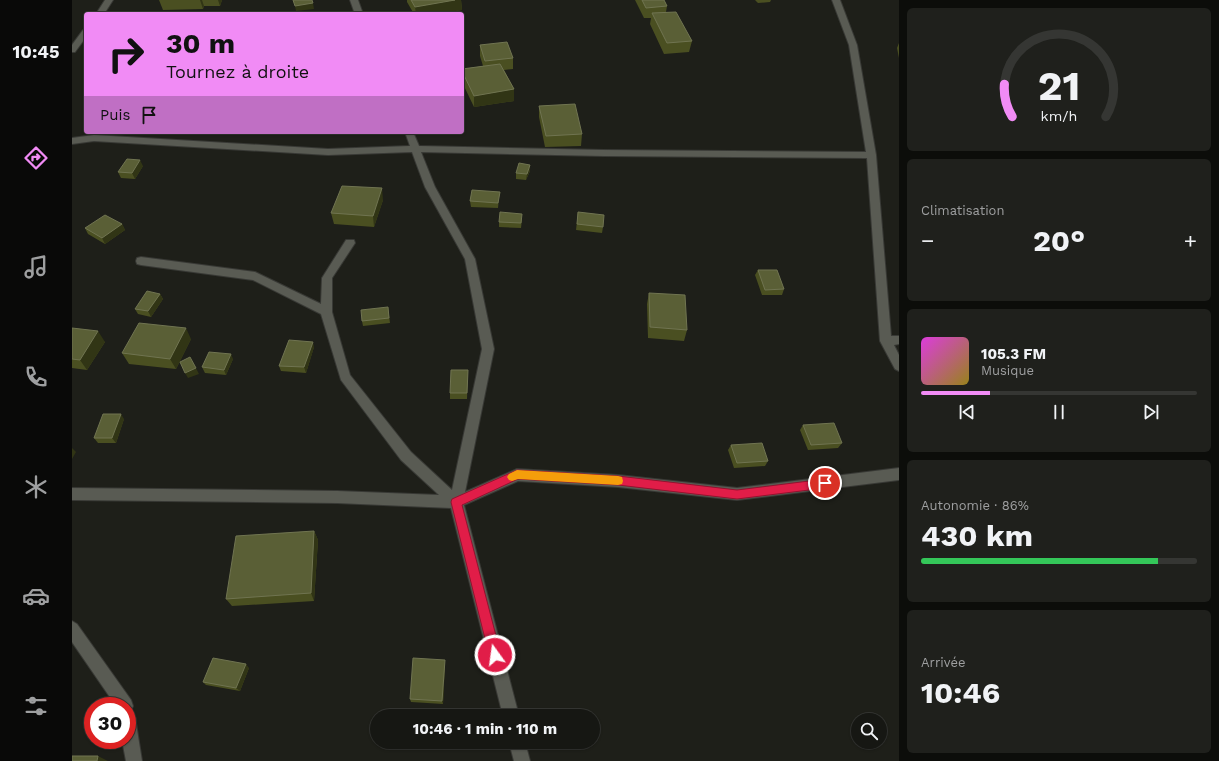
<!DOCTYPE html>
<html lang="fr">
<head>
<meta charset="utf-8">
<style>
	:root { --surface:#161713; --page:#1f201c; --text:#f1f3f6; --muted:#9e9fa0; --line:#353633; --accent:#f18bf5 }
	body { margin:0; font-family:"Work Sans",sans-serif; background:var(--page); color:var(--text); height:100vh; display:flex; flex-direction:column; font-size:15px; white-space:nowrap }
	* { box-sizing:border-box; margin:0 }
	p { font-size:13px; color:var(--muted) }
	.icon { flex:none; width:22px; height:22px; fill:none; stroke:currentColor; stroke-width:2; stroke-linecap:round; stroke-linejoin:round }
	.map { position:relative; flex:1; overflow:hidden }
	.side { display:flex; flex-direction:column; gap:8px; padding:8px; background:#0c0d0a; width:320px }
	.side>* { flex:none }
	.banner { position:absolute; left:12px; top:12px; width:380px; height:122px; border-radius:4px; box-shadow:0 1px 3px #0004,0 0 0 1px var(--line); background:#f18bf5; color:#111; overflow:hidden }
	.controls { position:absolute; left:779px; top:713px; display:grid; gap:8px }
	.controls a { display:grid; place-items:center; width:36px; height:36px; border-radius:50%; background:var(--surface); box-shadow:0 1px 3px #0004,0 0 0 1px var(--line); font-size:20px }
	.speed { position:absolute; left:12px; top:697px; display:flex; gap:8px; font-size:20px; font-weight:700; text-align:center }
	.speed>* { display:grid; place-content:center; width:52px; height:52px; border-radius:50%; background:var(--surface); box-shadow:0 1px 3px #0004,0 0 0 1px var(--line); line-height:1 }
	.speed .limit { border:6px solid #d22; background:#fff; color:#111 }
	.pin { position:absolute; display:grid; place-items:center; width:34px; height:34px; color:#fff; margin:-17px; border:2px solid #fff; border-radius:50%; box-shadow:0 1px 4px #0007 }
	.me { position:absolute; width:44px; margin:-22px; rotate:346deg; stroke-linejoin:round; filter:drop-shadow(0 0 3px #0008) }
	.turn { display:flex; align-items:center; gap:14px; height:84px; padding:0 16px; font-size:18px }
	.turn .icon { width:52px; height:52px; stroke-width:2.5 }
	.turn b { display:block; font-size:28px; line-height:34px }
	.then { display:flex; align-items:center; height:38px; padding:0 16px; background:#0003; gap:8px; font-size:15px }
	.big { font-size:30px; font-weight:700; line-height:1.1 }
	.side .widget { flex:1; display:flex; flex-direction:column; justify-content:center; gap:6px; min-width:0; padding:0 14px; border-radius:6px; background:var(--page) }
	.side .dial { align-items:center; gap:0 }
	.dial svg { height:104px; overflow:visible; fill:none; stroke:var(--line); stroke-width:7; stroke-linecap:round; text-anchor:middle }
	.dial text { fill:var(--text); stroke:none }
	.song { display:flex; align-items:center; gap:12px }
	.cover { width:48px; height:48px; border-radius:6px; background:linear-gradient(135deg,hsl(300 70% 55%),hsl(50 70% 35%)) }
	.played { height:4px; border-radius:2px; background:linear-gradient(90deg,var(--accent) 25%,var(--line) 25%) }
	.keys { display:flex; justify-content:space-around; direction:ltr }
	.heat { display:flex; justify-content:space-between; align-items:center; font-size:22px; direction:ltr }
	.charge { height:6px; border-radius:3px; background:linear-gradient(90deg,#34c759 86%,var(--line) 0) }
	.trip { position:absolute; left:298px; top:709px; width:230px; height:40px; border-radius:20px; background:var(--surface); box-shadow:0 1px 3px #0004,0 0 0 1px var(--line); font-weight:700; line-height:40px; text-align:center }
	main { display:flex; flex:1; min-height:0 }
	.dock { display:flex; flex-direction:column; width:72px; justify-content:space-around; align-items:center; background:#090908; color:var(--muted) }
	.dock .icon { width:28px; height:28px }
	.dock .selected { color:var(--accent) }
	.dock b { font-size:18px; color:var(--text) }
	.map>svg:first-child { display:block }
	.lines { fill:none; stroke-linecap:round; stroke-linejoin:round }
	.street-casing { stroke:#383935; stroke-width:2 }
	.street { fill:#595b53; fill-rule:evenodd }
	.wall { fill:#4a4f21 }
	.shaded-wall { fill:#313515 }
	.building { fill:#5a5f36; stroke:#707451 }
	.route { fill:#e11d48; stroke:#92132f }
	.slow { fill:#f59e0b }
</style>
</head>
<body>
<main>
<nav class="dock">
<b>10:45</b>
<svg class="icon selected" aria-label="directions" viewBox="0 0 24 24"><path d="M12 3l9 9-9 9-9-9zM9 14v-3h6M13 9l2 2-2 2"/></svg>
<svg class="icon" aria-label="music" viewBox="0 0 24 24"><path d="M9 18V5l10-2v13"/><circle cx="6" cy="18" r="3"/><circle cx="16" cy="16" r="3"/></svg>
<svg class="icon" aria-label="phone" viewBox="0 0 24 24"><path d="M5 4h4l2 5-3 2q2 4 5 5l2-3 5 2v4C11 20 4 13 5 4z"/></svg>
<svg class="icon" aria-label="climate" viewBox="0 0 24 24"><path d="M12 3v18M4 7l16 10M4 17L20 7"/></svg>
<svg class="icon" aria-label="car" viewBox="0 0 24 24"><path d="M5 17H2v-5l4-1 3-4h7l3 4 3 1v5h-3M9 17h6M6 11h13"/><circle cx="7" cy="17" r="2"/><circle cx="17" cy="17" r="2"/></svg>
<svg class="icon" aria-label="filters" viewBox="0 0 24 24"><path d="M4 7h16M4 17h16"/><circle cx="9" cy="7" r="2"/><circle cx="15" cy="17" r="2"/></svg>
</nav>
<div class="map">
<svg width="827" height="761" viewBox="0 0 827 761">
	<rect width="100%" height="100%" fill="#1e1f19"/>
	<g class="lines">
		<!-- street casing -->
		<g class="street-casing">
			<path id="street" d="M33,0H41L32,14H24Z
				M278,0H286L291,14H283Z
				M760,0H768L785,45L804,155L819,336H827V344L822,345L827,355V371L823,369L808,341L795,158L532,156L349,152L363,187L403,259L422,349L393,492L445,469L546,475L665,488L827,468V480L665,500L546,487L446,481L392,505L447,716H431L379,508L265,503L0,500V488L265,491L367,495L329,460L269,380L249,314L181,280L69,265L65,264L64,261L65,258L69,257L183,272L249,304L250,278L274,240H282L283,243L260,278V312L278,375L339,452L380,490L410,349L393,259L353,187L340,152L256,155L22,141L0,144V138L22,135L256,149L338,146L333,132H341L347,146L532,150L794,152L777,45Z
				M11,30H14V37L3,52H0V45Z
				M0,621L5,624L59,700L61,706L59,711L63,717L70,761H54L50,740H55V706H44L0,642Z
				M437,742H453L458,761H442Z"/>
		</g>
		<!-- street -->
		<use href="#street" class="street"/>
	</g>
	<!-- wall -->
	<path class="wall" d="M87,0H150L148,6H132L131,9L91,10Z
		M335,0H389L390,10L365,14H342L335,2Z
		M563,0H592L595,6L594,12L620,41L617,52L592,54L578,24L579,18H572Z
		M683,0H699L698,2L686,3Z
		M827,43V58L825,48Z
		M408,45L441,58V69L432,70L442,89V101L402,107L390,82V69L411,66L408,56Z
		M467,106L510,134L509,146L473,147L467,117Z
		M71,166L63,179L49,178L46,172Z
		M458,171L454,180L444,179V173Z
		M427,197L426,208L399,207L398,201Z
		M311,200L302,227L262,224L259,213Z
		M506,212L531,227L530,233L504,230Z
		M450,219L449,228L427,227V222Z
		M50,224L53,230L33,244L16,234L13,228Z
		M686,270L712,289L710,295H690L683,275Z
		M577,293L615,330L612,341L576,338L575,304Z
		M88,294L91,299L79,317L66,314L63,309Z
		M316,307L318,323L291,326L290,321Z
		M0,328L33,342L15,370L0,368Z
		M119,339L104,369L57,364L50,353Z
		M242,347L234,373L209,371L207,366Z
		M161,359L154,375L133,373L130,367Z
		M396,370L395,399H378V393Z
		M52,419L44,443H26L22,438Z
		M731,425L770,443L766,448L736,450L728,430Z
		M659,445L696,461L693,466L662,468L656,450Z
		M242,531L246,540L242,601L160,606L154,599Z
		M373,663L371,704L339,702L338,699Z
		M177,668L168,691L134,685L131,682Z"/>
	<!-- shaded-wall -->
	<path class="shaded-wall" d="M128,0H130L132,6L131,9Z
		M146,0H150L148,6Z
		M383,0H389L390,10L365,14H344L343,7Z
		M241,3L242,9L224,11L223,6Z
		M442,89V101L402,107V96Z
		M68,160L71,166L63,179L60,173Z
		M458,165V171L454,180L455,174Z
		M310,188L311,200L302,227L301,216Z
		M50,224L53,230L33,244L30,238Z
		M88,294L91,299L79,317L76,311Z
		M114,328L119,339L104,369L98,359Z
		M26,331L33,342L15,370L8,360Z
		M241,342L242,347L234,373L232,367Z
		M159,354L161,359L154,375L152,370Z
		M124,368L127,374L116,378L113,373Z
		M49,414L52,419L44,443L40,438Z
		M0,448L4,452L0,459Z
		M242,531L246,540L242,601L239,593Z
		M373,660V663L371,704L370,701Z
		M174,664L177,668L168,691L164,688Z
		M26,756L36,761H25Z"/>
	<!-- building -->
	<path class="building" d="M221,0H240L241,3L223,6Z
		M339,0H383L343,7Z
		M570,0H592L595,6L574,8Z
		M604,12L620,41L595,43L580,13Z
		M435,42L441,58L413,61L408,45Z
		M428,64L442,89L402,96L390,71V69Z
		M503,104L510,134L474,136L467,106Z
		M55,159L68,160L60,173L46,172Z
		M447,163L458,165L455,174L444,173Z
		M270,186L310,188L301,216L259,213Z
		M400,190L428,192L426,203L398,201Z
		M428,212L450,214L449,223L427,222Z
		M506,212L532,215L531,227L505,224Z
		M33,215L50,224L30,238L13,228Z
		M686,270H705L712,289L693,290Z
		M75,291L88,294L76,311L63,309Z
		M577,293L613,295L615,330L578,327Z
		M316,307L317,318L290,321L289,310Z
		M67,323L114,328L98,359L50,353Z
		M0,328L26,331L8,360L0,359Z
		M217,340L241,342L232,367L207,366Z
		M137,352L159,354L152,370L130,367Z
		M118,357L124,368L113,373L108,362Z
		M379,370H396L395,393H378Z
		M31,414H49L40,438H22Z
		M762,423L770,443L739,445L731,425Z
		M690,443L696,461L665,463L659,445Z
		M242,531L239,593L154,599L164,536Z
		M141,658L174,664L164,688L131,682Z
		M341,658L373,660L370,701L338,699Z
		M0,756H26L25,761H0Z"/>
	<!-- route -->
	<path class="route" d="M445,470L546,476L665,490L753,479L757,480L758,483L757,486L753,488L665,499L546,485L446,479L390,505L429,655L427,659L423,661L419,659L417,655L379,502L380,499Z"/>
	<!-- slow -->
	<path class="slow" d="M445,470L546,476L550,477L551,481L550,484L546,485L446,479L440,481L437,480L435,477L437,474Z"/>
</svg>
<div class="controls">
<a><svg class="icon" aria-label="search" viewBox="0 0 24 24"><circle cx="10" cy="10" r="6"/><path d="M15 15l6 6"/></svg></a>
</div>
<div class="speed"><div class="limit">30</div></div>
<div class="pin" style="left:753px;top:483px;background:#d93025"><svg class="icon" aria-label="arrive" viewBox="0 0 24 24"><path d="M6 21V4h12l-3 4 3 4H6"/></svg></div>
<svg class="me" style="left:423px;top:655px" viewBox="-20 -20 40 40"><circle r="17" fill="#e11d48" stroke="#fff" stroke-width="3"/><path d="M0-11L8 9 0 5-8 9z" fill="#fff"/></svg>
<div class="trip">10:46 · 1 min · 110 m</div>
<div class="banner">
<div class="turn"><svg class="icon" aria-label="right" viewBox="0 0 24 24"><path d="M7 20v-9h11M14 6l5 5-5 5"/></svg><div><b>30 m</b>Tournez à droite</div></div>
<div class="then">Puis<svg class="icon" aria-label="arrive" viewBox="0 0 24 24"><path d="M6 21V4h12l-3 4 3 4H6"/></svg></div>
</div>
</div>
<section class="side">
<div class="widget dial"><svg viewBox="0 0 100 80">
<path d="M14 69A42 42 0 1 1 86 69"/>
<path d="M14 69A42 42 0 0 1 8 44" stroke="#f18bf5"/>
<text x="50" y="56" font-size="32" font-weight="700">21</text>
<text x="50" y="72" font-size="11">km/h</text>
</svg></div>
<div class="widget"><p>Climatisation</p>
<div class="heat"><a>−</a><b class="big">20°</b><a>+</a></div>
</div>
<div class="widget">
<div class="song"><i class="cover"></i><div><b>105.3 FM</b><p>Musique</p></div></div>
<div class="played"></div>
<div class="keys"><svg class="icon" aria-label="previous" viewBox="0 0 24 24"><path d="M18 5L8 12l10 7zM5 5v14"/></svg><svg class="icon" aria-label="pause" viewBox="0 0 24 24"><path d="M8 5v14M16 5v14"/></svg><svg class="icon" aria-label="next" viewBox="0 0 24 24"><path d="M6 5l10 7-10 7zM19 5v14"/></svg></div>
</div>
<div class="widget"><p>Autonomie · 86%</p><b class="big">430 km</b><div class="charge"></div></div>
<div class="widget"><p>Arrivée</p><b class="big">10:46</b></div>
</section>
</main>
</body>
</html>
